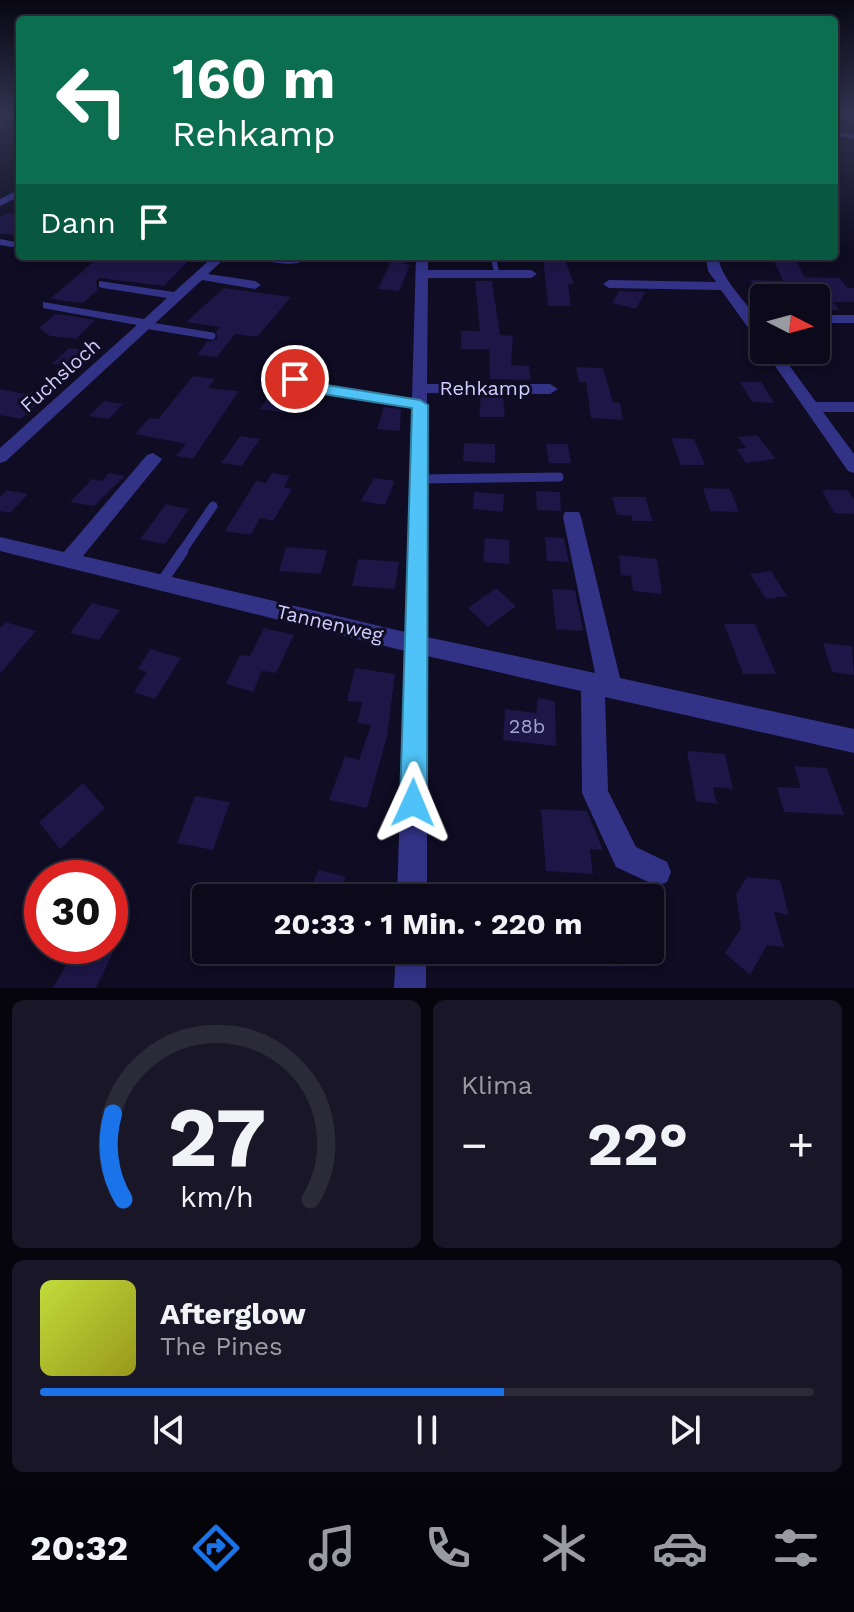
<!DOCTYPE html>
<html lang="de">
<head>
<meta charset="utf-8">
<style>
	:root { --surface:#0b091a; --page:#191727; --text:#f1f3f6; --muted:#9a9aa2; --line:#2b2a39; --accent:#1a73e8 }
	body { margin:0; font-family:"Work Sans",sans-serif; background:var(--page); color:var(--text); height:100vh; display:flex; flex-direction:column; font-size:30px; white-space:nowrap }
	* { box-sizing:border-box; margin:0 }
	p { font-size:26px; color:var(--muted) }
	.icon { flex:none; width:44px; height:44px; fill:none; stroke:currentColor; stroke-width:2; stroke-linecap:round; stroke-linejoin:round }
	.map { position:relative; height:988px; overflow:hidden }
	.sheet { display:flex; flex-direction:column; gap:12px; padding:12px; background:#06050e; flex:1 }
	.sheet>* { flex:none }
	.guide { position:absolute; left:16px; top:16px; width:822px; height:244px; border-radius:8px; box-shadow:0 4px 12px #0003,0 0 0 2px var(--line); background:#0b6e4f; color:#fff; overflow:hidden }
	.needle { width:52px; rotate:96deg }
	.buttons { position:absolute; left:750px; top:284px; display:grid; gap:16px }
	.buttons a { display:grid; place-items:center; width:80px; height:80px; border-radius:8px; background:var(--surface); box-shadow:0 4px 12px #0003,0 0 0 2px var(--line); font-size:40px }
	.speed { position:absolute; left:24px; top:860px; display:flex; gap:16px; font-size:40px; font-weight:700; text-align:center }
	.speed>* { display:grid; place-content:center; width:104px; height:104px; border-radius:50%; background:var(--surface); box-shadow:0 4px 12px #0003,0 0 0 2px var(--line); line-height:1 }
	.speed .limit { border:12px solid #d22; background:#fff; color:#111 }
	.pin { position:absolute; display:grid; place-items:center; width:68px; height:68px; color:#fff; margin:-34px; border:4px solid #fff; border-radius:50%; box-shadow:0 2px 8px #0007 }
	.me { position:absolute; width:88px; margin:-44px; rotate:1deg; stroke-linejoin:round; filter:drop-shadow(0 0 6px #0008) }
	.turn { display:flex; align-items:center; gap:28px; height:168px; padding:0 24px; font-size:36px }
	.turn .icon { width:104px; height:104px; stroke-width:2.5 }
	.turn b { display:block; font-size:56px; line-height:68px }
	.then { display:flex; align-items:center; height:76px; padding:0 24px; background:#0003; gap:16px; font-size:30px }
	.big { font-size:60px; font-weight:700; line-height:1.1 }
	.sheet .card { flex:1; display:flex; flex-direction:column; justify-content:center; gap:12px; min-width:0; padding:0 28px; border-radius:12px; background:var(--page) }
	.sheet .dial { align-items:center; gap:0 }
	.dial svg { height:208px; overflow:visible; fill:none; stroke:var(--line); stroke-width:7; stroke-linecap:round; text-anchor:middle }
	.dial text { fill:var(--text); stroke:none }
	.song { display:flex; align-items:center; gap:24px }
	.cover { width:96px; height:96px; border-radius:12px; background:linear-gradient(135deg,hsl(70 70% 55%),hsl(60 70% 35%)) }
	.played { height:8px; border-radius:4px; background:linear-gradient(90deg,var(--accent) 60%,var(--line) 60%) }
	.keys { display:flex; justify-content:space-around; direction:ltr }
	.heat { display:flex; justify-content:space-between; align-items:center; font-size:44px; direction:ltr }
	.sheet .tiles { flex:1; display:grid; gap:12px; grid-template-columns:1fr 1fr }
	.card:last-child { grid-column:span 2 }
	.trip { position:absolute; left:192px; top:884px; width:472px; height:80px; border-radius:8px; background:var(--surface); box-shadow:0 4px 12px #0003,0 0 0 2px var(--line); font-weight:700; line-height:80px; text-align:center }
	.tab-bar { display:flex; height:128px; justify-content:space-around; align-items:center; background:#04040a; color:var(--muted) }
	.tab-bar .icon { width:56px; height:56px }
	.tab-bar .current { color:var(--accent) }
	.tab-bar b { font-size:36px; color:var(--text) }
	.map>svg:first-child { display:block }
	.building { fill:#1d1646 }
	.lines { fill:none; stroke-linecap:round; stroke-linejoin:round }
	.lane-far3 { stroke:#323387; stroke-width:5 }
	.lane-far2 { stroke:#323387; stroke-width:7 }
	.lane-far1 { stroke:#323387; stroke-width:9 }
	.lane { stroke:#323387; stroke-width:11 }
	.street { fill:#323387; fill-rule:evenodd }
	.route { fill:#4fc3f7; stroke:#337fa1; stroke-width:2 }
	.labels { text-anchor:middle; stroke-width:6; stroke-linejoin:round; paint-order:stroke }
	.street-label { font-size:20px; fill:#d1ceff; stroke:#0f0c23 }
	.near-number-label { font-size:20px; fill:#a4a0d1 }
</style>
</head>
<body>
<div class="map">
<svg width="854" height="988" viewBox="0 0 854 988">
	<rect width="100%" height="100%" fill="#0f0c23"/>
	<!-- building -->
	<path class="building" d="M7,213L20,215V235L0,234V217Z
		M100,256H193L164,286L99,278L96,281L98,290L82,303L50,299Z
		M394,256H407L404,264L410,265L399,291L378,289Z
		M543,256H564L574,284H568L571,306H548Z
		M772,256H794L804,277L839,278L848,288H854V302H833L839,310H816V298H761L750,280L783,281Z
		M475,281H492L500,335L513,336L511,365L529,366L531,380L490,379L489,349H461V331H480Z
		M224,288L291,297L257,337L235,334L217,357L197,355L207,342L217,339L216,331L220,327L186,322Z
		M619,291L645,292L636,309L612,303Z
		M55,314L71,316L95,320L76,339L50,336L39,328Z
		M69,348L95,352L78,367L52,364Z
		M576,367L603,368L613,402L620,403L623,420L591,418L586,382H579Z
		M193,376L215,379L208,388L239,391L193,459L176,456L186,444L135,434L149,418L158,419Z
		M740,382H761L774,403L752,402Z
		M278,383L292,385L301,390L286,413L260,409Z
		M0,389L44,398L21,419L0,415Z
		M481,396L503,397L505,417H479Z
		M104,401L123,404L109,419L89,416Z
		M384,407L401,409L400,431L377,429Z
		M757,435L776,459L746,463L737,449L746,448L738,437Z
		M240,436L260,439L242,466L221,463Z
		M671,438L694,439L705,465H681Z
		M464,443L495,444V463L463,461Z
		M546,444H568L571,463H549Z
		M109,473L125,476L94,506L70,502L92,479L102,481Z
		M272,473L290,476L284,487L292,489L273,521L260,518L251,535L225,531L256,481L266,483Z
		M374,478L395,481L385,505L361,501Z
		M703,488L730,489L739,512L710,511Z
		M7,490L28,494L10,513L0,511V497Z
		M822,490H848L854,500V514L834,513Z
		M536,491L560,492L561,511L537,510Z
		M474,492L504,494L503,512L473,509Z
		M612,497H645L653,521H632V516L617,515Z
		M166,504L189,509L165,544L140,539Z
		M545,537L564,538L569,562L547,561Z
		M485,538L509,540V564L483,562Z
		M286,547L327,550L321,574L279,571Z
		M619,555L657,559L662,594L633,591L631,576L621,575Z
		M358,559L399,562L395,589L352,586Z
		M771,571L787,596L766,599L750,574Z
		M496,588L516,606L488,627L468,608Z
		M552,589L575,590L583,631L556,629Z
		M92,603L120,610L99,640L70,633Z
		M6,622L36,631L0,674V628Z
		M724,624H755L776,674H743Z
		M264,628L294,635L276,673L262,671L253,692L226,684L240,655L250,656Z
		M823,643L852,646L854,675L832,672Z
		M150,649L181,658L155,699L134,692L147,672L138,669Z
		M355,668L395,674L387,737L367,808L329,800L345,756L359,760L371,725L357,723L362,702L347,701Z
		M538,698L555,701L556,746L503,740L505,709L536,713Z
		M687,751L725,754L733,789L713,787L717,804L696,801Z
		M794,766L827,768L844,815L784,812L777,787L801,788Z
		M83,783L105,808L60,849L39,822Z
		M195,796L230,802L213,850L177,843Z
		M541,809L587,811L603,850L590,849L593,874L546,871Z
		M319,870L346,877L338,898H305Z
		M747,877L780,880L789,915L774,912L784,947L767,945L750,975L725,953L741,928L736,894Z
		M77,946H116L96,988H53Z
		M547,950H617L619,967L546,961Z"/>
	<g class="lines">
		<!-- lane-far3 -->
		<path class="lane-far3" d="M493,256L497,274"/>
		<!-- lane-far2 -->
		<path class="lane-far2" d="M145,325L212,336"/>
		<!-- lane-far1 -->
		<path class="lane-far1" d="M419,479L559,477
			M181,553L213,506"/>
		<!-- lane -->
		<path class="lane" d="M161,583L183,551"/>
		<!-- street -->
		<path class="street" d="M834,131L854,135V139L834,135Z
			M20,189V196L0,206V199Z
			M0,239L16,242L18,244L12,247L0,245Z
			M214,256H227L208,274L255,281L261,285L255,289L202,280L6,461L0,463V448L137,325L48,309L43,308V302L144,319L167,298L103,288L99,287V281L174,292Z
			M253,256H285L303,261C292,267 264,262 253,256Z
			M416,256H428V270H531L537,274L531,278H428L427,384H550L558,389L550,394L427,393V637L595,673L563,517L565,512H579L581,517L620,678L854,729V753L605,697L608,791L636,847L667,862L671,872L667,882L657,886L616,867L582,793L581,691L427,656V898H397L405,651L0,551V537L64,552L147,455L153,453L162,459L159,463L83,556L405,632L412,408L310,392L288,379L295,375L314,383L412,399Z
			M706,256H718C723,290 764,310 764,344L759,343L721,290L609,288L603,284L609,280L716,282L708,271Z
			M816,315H854V323H816Z
			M764,350H778L816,402H854V412H823L854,454V473L848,471Z
			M396,950H426V988H394Z"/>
	</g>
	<!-- sky -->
	<linearGradient id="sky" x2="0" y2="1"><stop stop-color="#080713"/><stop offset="0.45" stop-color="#313450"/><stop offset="1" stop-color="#313450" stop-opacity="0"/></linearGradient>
	<rect width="854" height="252" fill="url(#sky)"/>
	<!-- route -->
	<path class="route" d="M295,375L314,383L420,400L428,405L427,803L423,812L413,816L404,812L400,803L412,408L310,392L287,379Z"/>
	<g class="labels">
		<!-- street labels -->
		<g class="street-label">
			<text transform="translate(60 375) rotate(-42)" y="7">Fuchsloch</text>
			<text x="485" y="395">Rehkamp</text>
			<text transform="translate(330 623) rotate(13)" y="7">Tannenweg</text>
		</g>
		<!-- near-number labels -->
		<g class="near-number-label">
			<text x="527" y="733">28b</text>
		</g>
	</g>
</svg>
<div class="buttons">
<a><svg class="needle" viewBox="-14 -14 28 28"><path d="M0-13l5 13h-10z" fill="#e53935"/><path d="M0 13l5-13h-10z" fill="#9a9aa2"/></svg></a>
</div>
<div class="speed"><div class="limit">30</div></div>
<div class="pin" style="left:295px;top:379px;background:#d93025"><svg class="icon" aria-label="arrive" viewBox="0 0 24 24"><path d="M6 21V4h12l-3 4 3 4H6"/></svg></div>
<svg class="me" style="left:413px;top:803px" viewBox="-20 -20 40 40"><path d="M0-17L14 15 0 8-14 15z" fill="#4fc3f7" stroke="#fff" stroke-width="4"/></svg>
<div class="trip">20:33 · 1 Min. · 220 m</div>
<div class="guide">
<div class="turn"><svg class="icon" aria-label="left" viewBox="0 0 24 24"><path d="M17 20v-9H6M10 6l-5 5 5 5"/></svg><div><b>160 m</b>Rehkamp</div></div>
<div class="then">Dann<svg class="icon" aria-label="arrive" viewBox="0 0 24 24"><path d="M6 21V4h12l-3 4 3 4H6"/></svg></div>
</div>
</div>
<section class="sheet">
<div class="tiles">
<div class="card dial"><svg viewBox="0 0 100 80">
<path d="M14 69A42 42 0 1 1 86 69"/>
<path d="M14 69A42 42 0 0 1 10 36" stroke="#1a73e8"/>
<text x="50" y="56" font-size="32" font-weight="700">27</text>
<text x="50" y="72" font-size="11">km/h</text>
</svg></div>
<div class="card"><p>Klima</p>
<div class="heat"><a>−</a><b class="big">22°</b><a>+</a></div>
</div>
<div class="card">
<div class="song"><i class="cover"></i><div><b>Afterglow</b><p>The Pines</p></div></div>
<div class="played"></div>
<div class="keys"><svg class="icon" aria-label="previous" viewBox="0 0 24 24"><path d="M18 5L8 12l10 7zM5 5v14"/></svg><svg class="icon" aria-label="pause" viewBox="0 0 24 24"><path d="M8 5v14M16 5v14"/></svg><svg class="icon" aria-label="next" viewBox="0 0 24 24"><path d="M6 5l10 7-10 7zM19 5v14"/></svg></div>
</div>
</div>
</section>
<nav class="tab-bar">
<b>20:32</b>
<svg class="icon current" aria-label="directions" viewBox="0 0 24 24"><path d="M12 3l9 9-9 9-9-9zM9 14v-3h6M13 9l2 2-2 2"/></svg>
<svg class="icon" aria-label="music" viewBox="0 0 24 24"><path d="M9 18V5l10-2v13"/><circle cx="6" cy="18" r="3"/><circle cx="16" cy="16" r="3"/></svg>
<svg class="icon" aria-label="phone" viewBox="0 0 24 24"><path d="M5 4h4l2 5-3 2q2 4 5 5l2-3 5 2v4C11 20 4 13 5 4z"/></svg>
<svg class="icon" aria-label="climate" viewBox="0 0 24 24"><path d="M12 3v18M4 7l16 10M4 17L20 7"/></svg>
<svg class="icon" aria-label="car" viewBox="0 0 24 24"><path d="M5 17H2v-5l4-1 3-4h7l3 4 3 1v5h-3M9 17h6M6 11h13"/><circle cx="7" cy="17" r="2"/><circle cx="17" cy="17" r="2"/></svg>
<svg class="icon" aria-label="filters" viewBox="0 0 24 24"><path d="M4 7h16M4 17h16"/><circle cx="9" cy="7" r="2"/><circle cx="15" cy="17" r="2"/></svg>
</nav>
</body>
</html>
